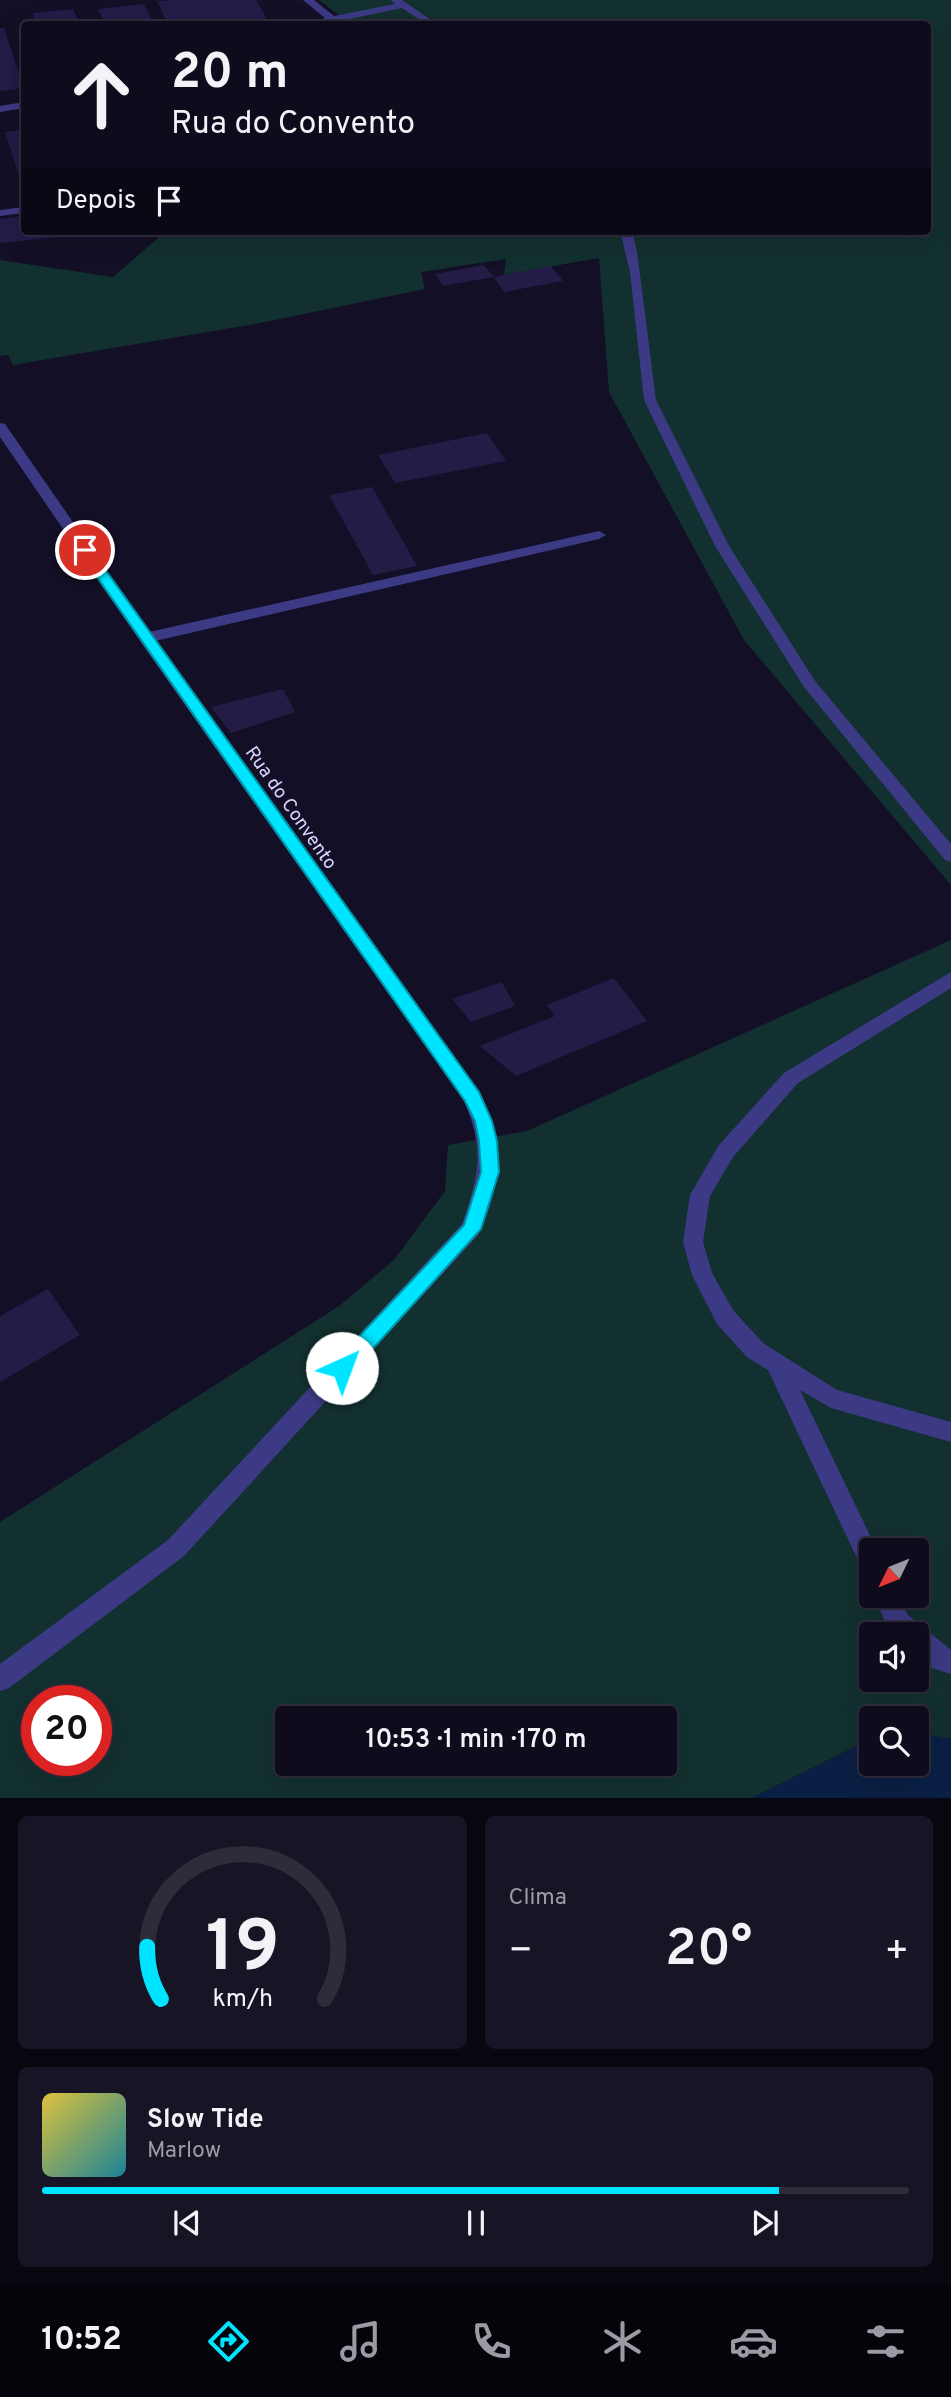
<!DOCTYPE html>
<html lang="pt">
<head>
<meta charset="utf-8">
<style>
	:root { --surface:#0e0b1c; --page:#171425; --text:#f1f3f6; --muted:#9b9ba3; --line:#2e2b3b; --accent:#00e5ff }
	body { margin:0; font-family:Overpass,sans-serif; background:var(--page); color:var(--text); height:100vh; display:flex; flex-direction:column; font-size:26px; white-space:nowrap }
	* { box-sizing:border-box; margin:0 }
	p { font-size:23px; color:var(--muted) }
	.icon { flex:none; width:38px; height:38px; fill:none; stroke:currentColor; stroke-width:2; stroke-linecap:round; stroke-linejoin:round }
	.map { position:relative; height:1798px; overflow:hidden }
	.drawer { display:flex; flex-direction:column; gap:18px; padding:18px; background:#08060f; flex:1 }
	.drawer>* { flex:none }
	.banner { position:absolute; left:21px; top:21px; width:910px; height:214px; border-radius:7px; box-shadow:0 7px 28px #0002,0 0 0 2px var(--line); background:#0e0b1c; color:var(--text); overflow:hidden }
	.needle { width:46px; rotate:227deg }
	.fabs { position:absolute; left:859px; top:1538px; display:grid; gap:14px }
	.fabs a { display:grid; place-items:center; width:70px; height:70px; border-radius:7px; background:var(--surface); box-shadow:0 7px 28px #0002,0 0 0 2px var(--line); font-size:35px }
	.speed { position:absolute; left:21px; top:1685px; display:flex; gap:14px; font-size:35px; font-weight:700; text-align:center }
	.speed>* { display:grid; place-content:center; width:91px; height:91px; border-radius:50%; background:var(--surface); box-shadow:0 7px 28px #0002,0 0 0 2px var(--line); line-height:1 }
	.speed .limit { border:10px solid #d22; background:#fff; color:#111 }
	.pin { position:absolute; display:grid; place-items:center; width:60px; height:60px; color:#fff; margin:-30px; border:4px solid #fff; border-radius:50%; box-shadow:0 2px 7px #0007 }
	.me { position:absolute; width:77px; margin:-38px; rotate:43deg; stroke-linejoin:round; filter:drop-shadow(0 0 5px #0008) }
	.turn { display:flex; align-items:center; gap:24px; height:147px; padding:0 35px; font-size:32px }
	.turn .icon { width:91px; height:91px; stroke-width:2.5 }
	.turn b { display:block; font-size:49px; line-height:60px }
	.then { display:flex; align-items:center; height:66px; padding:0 35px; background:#0003; gap:14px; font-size:26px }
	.big { font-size:52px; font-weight:600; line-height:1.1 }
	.drawer .widget { flex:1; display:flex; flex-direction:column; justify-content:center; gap:10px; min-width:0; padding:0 24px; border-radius:10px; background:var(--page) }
	.drawer .dial { align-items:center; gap:0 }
	.dial svg { height:182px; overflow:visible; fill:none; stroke:var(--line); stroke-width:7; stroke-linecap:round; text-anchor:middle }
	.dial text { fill:var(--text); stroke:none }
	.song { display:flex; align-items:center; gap:21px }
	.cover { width:84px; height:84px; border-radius:10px; background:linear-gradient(135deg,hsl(50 70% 55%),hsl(190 70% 35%)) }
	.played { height:7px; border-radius:4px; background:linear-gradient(90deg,var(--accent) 85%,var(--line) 85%) }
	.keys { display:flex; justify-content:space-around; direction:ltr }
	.heat { display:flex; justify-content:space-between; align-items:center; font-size:38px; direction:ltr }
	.drawer .tiles { flex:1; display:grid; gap:18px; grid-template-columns:1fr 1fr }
	.widget:last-child { grid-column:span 2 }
	.trip { position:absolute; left:275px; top:1706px; width:402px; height:70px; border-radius:7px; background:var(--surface); box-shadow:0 7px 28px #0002,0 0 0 2px var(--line); font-weight:600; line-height:70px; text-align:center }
	.tabs { display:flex; height:112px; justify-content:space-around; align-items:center; background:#06040b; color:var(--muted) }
	.tabs .icon { width:49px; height:49px }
	.tabs .current { color:var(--accent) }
	.tabs b { font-size:32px; color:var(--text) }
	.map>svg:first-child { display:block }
	.green { fill:#12302f; fill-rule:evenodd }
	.water { fill:#0a1f44 }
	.building { fill:#241b47 }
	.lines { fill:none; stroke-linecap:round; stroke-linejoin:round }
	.minor { fill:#3d3a85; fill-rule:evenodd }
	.route { fill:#00e5ff; stroke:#0095a6; stroke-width:2 }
	.labels { text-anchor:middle; stroke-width:7; stroke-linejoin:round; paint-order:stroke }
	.street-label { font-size:19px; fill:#d9d4ff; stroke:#130f26 }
</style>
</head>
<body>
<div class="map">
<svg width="951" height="1799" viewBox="0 0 951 1799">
	<rect width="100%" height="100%" fill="#130f26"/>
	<!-- green -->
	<path class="green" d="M319,0H951V885L744,640L609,392L599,258L504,275L506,259L421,272L425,289L260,323L13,365L8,355L0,356V260L113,277L166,231H928V24H350Z
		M951,940V1739L917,1733V1718H872L871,1739L752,1798L0,1799V1522L339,1306L394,1260L445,1191L448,1145L527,1131ZM872,1550H917V1596H872ZM872,1634H917V1680H872ZM37,1701H96V1760H37ZM287,1718H665V1764H287Z"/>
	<!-- water -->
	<path class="water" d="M917,1733L951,1739V1798H752L871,1739L872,1764H917Z"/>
	<!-- building -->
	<path class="building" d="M170,0H256L270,24H168L157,1Z
		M144,4L154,24H105L98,9Z
		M73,9L80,24H36L33,13Z
		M0,28H4L24,88L0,91Z
		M24,130V191L5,132Z
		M24,216V231L101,233L0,243V219Z
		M484,265L494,277L443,286L435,274Z
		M551,266L563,281L504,292L494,277Z
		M487,433L506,461L395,483L378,455Z
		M372,487L417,566L373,575L329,495Z
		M283,689L295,712L231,733L211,707Z
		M614,978L647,1021L516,1076L480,1046L555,1016L547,1005Z
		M502,982L515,1006L471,1022L452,999Z
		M48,1289L80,1335L0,1382V1316Z"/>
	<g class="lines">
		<!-- minor -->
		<path class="minor" d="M303,0H314L334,16L395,4L391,0H402L437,24H426L402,8L340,21L342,24H305L325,18Z
			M24,102V108L0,112V106Z
			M24,207V213L0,216V210Z
			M620,231H632L637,251L656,400L729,546L815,681L951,844V862L945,860L804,687L715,546L644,400L630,272Z
			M0,423L5,424L149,632L599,531L606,535L599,539L155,641L479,1092C505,1141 503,1185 478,1235L184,1556L9,1688L0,1691V1664L168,1540L462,1224C479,1176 485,1149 464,1101L140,641L0,437Z
			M951,972V988L798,1083L733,1157L710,1196L703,1242L712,1273L733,1310L763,1343L837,1390L951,1422V1442L831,1408L800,1390L877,1550H872V1576L864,1573L768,1370L747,1357L717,1324L692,1275L683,1242L690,1195L719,1145L784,1073Z
			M874,1596H898L908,1615L951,1650V1674L932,1668L917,1655V1634L890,1633Z"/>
	</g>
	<!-- route -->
	<path class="route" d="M85,546L89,547L479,1092L492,1121L497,1141L499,1172L481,1229L349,1375L342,1377L335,1375L332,1368L335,1362L464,1225L481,1172L479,1141L475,1121L465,1101L78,550Z"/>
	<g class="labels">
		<!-- street labels -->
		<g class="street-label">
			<text transform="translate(292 807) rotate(55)" y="7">Rua do Convento</text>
		</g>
	</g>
</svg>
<div class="fabs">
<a><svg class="needle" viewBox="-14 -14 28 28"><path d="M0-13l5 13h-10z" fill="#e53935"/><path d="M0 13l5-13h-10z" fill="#9b9ba3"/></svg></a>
<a><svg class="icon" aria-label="sound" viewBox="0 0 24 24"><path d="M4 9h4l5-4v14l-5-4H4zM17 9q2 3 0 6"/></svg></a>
<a><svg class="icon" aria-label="search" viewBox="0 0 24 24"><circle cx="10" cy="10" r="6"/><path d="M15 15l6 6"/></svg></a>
</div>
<div class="speed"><div class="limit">20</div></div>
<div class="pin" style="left:85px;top:550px;background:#d93025"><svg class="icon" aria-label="arrive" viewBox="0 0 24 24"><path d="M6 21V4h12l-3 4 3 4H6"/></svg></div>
<svg class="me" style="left:342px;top:1368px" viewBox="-20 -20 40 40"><circle r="19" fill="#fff"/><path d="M0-13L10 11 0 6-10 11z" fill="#00e5ff"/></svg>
<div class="trip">10:53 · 1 min · 170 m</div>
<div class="banner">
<div class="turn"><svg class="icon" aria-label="ahead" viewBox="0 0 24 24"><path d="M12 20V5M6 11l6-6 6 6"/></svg><div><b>20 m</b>Rua do Convento</div></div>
<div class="then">Depois<svg class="icon" aria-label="arrive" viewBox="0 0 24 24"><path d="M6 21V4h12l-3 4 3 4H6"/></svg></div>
</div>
</div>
<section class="drawer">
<div class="tiles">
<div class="widget dial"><svg viewBox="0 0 100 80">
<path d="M14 69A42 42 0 1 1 86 69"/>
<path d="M14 69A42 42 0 0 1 8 46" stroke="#00e5ff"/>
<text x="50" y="56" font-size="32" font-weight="700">19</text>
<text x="50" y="72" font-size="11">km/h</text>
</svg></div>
<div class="widget"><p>Clima</p>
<div class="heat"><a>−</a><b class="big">20°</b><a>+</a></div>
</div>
<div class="widget">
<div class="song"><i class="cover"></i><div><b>Slow Tide</b><p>Marlow</p></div></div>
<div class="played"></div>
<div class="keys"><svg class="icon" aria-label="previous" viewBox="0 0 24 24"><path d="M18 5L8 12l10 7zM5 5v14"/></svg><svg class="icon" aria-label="pause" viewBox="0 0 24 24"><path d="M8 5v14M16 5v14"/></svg><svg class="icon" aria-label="next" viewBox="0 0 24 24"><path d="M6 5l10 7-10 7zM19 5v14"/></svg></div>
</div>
</div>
</section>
<nav class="tabs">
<b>10:52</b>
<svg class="icon current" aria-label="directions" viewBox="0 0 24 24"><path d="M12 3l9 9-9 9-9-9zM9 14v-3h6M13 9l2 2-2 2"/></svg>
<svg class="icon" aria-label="music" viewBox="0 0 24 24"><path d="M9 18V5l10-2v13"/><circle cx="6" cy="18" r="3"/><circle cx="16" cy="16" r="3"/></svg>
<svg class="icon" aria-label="phone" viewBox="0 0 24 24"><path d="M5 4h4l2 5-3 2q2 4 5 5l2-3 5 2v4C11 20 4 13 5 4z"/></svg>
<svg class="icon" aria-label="climate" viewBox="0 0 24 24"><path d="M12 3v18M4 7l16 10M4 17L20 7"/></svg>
<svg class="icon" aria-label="car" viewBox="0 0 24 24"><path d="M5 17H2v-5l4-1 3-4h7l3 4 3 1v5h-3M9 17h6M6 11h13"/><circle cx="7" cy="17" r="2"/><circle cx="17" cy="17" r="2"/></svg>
<svg class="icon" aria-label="filters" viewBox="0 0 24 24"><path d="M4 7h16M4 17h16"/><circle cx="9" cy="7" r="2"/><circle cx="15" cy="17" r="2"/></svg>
</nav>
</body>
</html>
